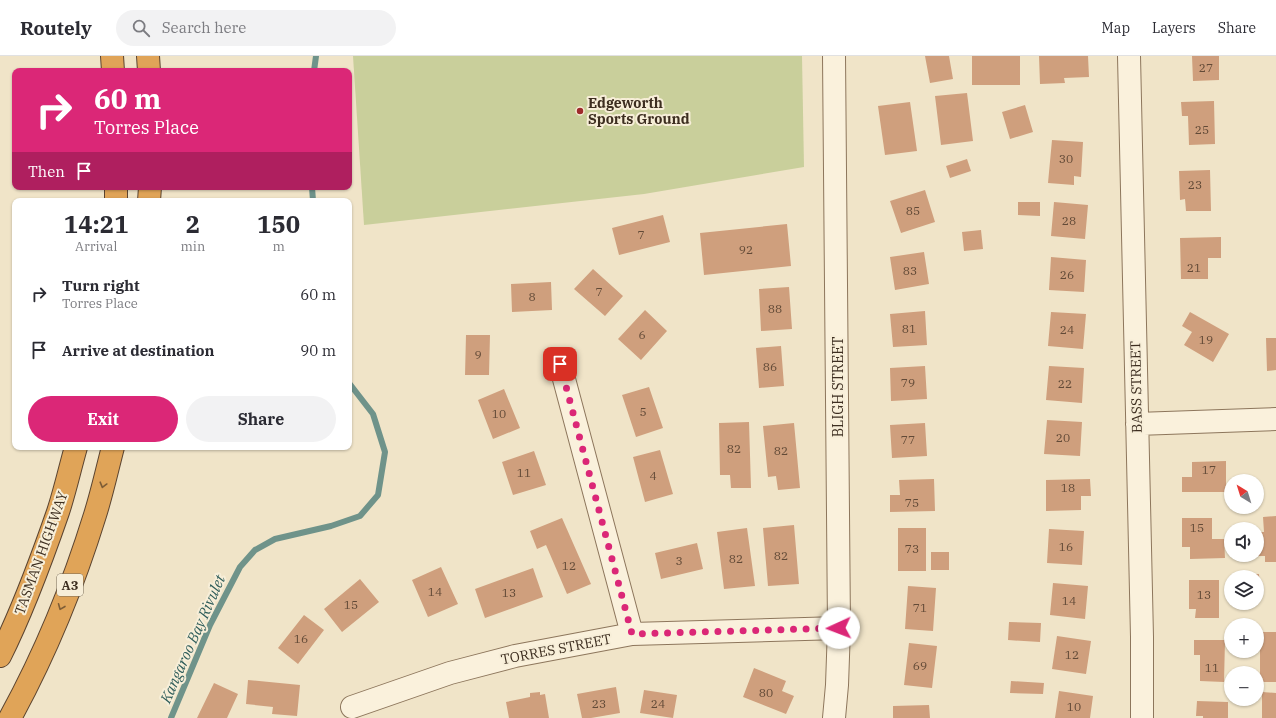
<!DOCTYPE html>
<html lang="en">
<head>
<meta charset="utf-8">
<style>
	body { margin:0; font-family:"IBM Plex Serif",serif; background:#f2f2f3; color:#2b2b33; height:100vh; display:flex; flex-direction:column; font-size:15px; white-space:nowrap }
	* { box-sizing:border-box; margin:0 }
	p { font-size:13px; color:#7c7c81 }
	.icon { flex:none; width:22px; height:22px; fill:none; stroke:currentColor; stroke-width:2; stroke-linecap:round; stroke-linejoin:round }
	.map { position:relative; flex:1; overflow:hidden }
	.details { position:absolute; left:12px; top:142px; width:340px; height:252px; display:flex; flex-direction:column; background:#fff; border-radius:8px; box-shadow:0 1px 3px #0004 }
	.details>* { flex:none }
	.guide { position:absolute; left:12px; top:12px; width:340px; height:122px; border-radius:8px; box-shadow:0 1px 3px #0004; background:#db2777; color:#fff; overflow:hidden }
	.needle { width:26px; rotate:322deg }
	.buttons { position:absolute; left:1224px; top:418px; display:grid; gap:8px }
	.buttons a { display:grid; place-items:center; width:40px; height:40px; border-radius:50%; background:#fff; box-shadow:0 1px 3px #0004; font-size:20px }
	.pin { position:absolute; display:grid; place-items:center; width:34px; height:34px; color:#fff; margin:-17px; border-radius:8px; box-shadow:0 2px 6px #0006 }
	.me { position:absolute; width:44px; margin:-22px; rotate:268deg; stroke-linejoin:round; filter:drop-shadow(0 0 3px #0008) }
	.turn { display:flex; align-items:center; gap:14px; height:84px; padding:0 16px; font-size:18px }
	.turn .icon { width:52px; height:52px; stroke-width:2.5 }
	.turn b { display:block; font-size:28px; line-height:34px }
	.then { display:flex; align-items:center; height:38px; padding:0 16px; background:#0003; gap:8px; font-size:15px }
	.eta { display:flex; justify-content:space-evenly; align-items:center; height:68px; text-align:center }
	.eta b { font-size:24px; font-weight:700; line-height:28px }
	.button { display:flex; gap:8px; margin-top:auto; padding:8px 16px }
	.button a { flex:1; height:46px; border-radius:24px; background:#db2777; color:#fff; font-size:16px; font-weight:700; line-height:46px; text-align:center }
	.button a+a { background:#f2f2f3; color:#2b2b33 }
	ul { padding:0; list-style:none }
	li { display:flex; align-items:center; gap:12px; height:56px; padding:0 16px }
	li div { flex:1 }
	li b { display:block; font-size:15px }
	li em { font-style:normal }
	header { display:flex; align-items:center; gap:24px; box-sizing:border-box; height:56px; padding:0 20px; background:#fff; border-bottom:1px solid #e1e1e2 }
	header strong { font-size:19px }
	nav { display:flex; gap:22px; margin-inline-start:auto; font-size:14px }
	.search { width:280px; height:36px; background:#f2f2f3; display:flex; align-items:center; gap:10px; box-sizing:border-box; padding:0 14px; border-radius:22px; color:#7c7c81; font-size:15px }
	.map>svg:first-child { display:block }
	.pitch { fill:#c9cf9b }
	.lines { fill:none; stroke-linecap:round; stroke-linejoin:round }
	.stream { stroke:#6f938a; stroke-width:6 }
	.building { fill:#cf9f7d }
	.minor-casing { stroke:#8d765c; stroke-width:24 }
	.highway-casing { stroke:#5b4430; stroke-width:24 }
	.minor { stroke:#faf1dc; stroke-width:22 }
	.highway { stroke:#e0a458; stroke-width:22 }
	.oneway { stroke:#7e5d36 }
	.route { stroke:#db2777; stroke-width:7; stroke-dasharray:0 12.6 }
	.poi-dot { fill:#9e2a2b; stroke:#f7eed8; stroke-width:1.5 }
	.labels { text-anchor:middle; stroke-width:4; stroke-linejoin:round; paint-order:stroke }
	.number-label { font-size:12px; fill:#624a37 }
	.shield { fill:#f7eed8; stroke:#756857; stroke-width:1 }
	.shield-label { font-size:13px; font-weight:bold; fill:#3d2e20 }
	.poi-label { font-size:14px; font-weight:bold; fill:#3d2e20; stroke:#f7eed8; text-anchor:start }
	.street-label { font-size:14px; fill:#3d2e20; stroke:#f7eed8 }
	.water-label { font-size:15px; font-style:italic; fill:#2f5d5a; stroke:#f7eed8 }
</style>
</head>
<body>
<header>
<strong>Routely</strong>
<div class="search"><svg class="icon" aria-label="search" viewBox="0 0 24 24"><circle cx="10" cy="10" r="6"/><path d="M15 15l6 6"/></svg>Search here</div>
<nav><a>Map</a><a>Layers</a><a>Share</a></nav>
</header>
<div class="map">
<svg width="1276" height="662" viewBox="0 0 1276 662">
	<rect width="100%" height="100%" fill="#f0e4c8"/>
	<path class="pitch" d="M353,0H802L804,111L644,138L364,169Z"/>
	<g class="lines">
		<path class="stream" d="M314,15L316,0
			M312,131L313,145
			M171,662L210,569L240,511L255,494L275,483L331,470L360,460L378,439L385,396L373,358L349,327"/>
	</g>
	<path class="building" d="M925,0H949L953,23L930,27Z
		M972,0H1020V29H972Z
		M1039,0H1088L1089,21L1064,22L1065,27L1040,28Z
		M1192,0H1219V24L1193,25Z
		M967,37L973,85L941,89L935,40Z
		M1214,45L1215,88L1189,89L1188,60H1182L1181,46Z
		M910,46L917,95L885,99L878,50Z
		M1025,49L1033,76L1010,83L1002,56Z
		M1052,84L1083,86L1081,121L1074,120V129L1048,127Z
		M967,103L971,115L950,122L946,110Z
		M1210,114L1211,155H1186L1185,143L1180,144L1179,115Z
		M925,134L935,166L901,177L890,145Z
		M1018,146H1040V160L1018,159Z
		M1054,146L1088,149L1085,183L1051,180Z
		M663,159L670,186L619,199L612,172Z
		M787,168L791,210L704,219L700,177Z
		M981,174L983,193L964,195L962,176Z
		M1221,181V202H1208V223H1181L1180,182Z
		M924,196L929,228L895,234L890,201Z
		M1051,201L1086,204L1084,236L1049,234Z
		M593,213L623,240L605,260L574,233Z
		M551,226L552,254L512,256L511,228Z
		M789,231L792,273L761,275L759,233Z
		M645,254L667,275L641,304L618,283Z
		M925,255L927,289L893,291L890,258Z
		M1051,256L1086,258L1083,293L1048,290Z
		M1190,256L1229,278L1213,306L1184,289L1192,276L1182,270Z
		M466,279H490L489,319H465Z
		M1266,282H1276V314L1267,315Z
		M781,290L784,330L759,332L756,292Z
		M925,310L927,343L891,345L890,312Z
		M1049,310L1084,312L1082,347L1046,344Z
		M649,331L663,372L636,381L622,339Z
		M504,333L520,372L493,383L478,344Z
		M1047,364L1082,366L1080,400L1044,398Z
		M749,366L751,432H731L730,419H720L719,367Z
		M794,367L800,432L778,434L776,420L768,421L763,370Z
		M925,367L927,400L892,402L890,369Z
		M660,394L673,438L645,446L633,401Z
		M534,395L546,429L513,439L502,406Z
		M1226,405V436H1182V421H1192V406Z
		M934,423L935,455L890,456V439H900L899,424Z
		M1090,423L1091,440H1081V454L1046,455V424Z
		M1276,460V506H1265V500H1257V476H1264L1263,461Z
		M562,462L591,528L567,538L546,489L537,493L530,475Z
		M1182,462H1212V483H1224L1225,502L1190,503V491H1182Z
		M794,469L799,528L768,530L763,472Z
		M747,472L755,530L724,533L717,476Z
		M898,472H926V515H898Z
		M1049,473L1084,475L1082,509L1047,507Z
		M697,487L703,513L661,523L655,497Z
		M931,496H949V514H931Z
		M441,511L458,548L428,561L412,524Z
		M533,512L543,541L485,562L475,533Z
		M1259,518L1260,536H1257V521H1243V519Z
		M360,523L379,546L342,576L324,553Z
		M1189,524H1219V562H1195L1196,553H1189Z
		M1053,527L1088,530L1085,563L1050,559Z
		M908,530L936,532L933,575L905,573Z
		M304,559L324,574L298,608L278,592Z
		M1009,566L1041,567L1040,586L1008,584Z
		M1261,576H1276V626H1260V587H1261Z
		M1057,580L1091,585L1086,618L1052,613Z
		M1194,584H1225L1224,626L1200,625V599H1194Z
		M909,587L937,590L932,632L904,629Z
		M754,612L786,625L782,635L794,640L786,658L743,641Z
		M248,624L300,629L297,660L272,658L273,651L246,648Z
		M1011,625L1044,627L1043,638L1010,637Z
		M214,627L238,638L227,662H197Z
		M616,631L620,657L591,662H582L577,638Z
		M644,634L677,639L673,662L640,657Z
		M1059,635L1093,640L1090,662H1055Z
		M540,636V639L545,638L549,662H509L506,646L530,641V637Z
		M1262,636L1276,637V662H1262Z
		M1197,645L1228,646V662H1203V660H1196Z
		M929,649L930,662H893V650Z"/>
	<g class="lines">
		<defs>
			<path id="minor" d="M1129,0L1142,581V662
				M560,308L632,578
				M1137,368L1276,363
				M352,651L450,617L515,600L632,578L839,572
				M834,662L837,629L839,572L834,0"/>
			<path id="highway" d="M112,0L113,15
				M148,0L149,15
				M116,145V131
				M149,145L150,131
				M0,600C23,554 41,505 58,456C65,435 70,412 76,391
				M10,662C44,600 74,527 95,459C102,437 107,414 113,391"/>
		</defs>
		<use href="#minor" class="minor-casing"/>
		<use href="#highway" class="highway-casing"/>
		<use href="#minor" class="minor"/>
		<use href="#highway" class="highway"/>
	</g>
	<defs><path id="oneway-chevron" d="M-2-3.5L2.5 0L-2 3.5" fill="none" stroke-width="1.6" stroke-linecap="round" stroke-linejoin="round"/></defs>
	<g class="oneway">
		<use href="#oneway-chevron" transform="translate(103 429) rotate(105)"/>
		<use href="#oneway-chevron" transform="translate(61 551) rotate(112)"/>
	</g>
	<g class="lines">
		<path class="route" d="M560,308L632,578L839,572"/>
	</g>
	<circle class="poi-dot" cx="580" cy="55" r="4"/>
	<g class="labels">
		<g class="number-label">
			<text x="1206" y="16">27</text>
			<text x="1202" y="78">25</text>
			<text x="1066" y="107">30</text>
			<text x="1195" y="133">23</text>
			<text x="913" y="159">85</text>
			<text x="1069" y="169">28</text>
			<text x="641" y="183">7</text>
			<text x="746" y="198">92</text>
			<text x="1194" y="216">21</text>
			<text x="910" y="219">83</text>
			<text x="1067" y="223">26</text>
			<text x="599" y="240">7</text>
			<text x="532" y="245">8</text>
			<text x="775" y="257">88</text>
			<text x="909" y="277">81</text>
			<text x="1067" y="278">24</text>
			<text x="642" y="283">6</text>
			<text x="1206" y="288">19</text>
			<text x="478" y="303">9</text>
			<text x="770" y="315">86</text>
			<text x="908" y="331">79</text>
			<text x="1065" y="332">22</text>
			<text x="643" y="360">5</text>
			<text x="499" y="362">10</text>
			<text x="1063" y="386">20</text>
			<text x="908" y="388">77</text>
			<text x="734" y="397">82</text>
			<text x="781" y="399">82</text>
			<text x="1209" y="418">17</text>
			<text x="524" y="421">11</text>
			<text x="653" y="424">4</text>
			<text x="1068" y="436">18</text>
			<text x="912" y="451">75</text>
			<text x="1197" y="476">15</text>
			<text x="1066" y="495">16</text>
			<text x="912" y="497">73</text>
			<text x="781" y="504">82</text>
			<text x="736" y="507">82</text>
			<text x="679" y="509">3</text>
			<text x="569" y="514">12</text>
			<text x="435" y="540">14</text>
			<text x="509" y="541">13</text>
			<text x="1204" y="543">13</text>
			<text x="1069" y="549">14</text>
			<text x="351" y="553">15</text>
			<text x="920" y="556">71</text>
			<text x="301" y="587">16</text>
			<text x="1072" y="603">12</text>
			<text x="920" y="614">69</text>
			<text x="1212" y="616">11</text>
			<text x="766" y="641">80</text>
			<text x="599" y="652">23</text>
			<text x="658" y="652">24</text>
			<text x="1074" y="655">10</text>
		</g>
		<rect class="shield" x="57" y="518" width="26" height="22" rx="3"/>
		<g class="shield-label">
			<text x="70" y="534">A3</text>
		</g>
		<g class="poi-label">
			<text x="588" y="52">Edgeworth<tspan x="588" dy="16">Sports Ground</tspan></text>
		</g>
		<g class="street-label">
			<text transform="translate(838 331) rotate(-90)" y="5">BLIGH STREET</text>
			<text transform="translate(1136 331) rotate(-91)" y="5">BASS STREET</text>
			<text transform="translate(41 497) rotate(-70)" y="5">TASMAN HIGHWAY</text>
			<text transform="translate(556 593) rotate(-11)" y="5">TORRES STREET</text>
		</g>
		<g class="water-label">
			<text transform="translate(193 583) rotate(-66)" y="5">Kangaroo Bay Rivulet</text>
		</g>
	</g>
</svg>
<div class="buttons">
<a><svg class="needle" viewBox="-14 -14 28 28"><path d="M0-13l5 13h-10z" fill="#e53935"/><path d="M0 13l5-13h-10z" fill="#7c7c81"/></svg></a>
<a><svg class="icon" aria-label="sound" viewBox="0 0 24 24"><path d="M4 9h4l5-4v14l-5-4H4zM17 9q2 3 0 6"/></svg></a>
<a><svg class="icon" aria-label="layers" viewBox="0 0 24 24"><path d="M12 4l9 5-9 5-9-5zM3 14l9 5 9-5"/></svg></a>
<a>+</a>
<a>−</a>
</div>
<div class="pin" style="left:560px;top:308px;background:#d93025"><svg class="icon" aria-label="arrive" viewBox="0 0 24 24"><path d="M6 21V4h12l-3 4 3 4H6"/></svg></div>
<svg class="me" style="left:839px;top:572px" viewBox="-20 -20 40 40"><circle r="19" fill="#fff"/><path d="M0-13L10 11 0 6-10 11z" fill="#db2777"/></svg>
<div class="guide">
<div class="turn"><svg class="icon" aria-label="right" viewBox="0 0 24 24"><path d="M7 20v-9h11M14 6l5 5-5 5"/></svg><div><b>60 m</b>Torres Place</div></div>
<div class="then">Then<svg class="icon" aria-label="arrive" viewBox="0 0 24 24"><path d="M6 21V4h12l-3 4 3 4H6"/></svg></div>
</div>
<section class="details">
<div class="eta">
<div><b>14:21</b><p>Arrival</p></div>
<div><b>2</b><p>min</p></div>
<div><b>150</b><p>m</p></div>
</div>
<ul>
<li><svg class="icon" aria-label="right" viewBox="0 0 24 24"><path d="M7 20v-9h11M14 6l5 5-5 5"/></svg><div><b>Turn right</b><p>Torres Place</p></div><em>60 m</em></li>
<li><svg class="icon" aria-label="arrive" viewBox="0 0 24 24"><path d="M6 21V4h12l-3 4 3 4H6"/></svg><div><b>Arrive at destination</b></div><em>90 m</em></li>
</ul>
<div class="button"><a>Exit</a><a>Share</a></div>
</section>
</div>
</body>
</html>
